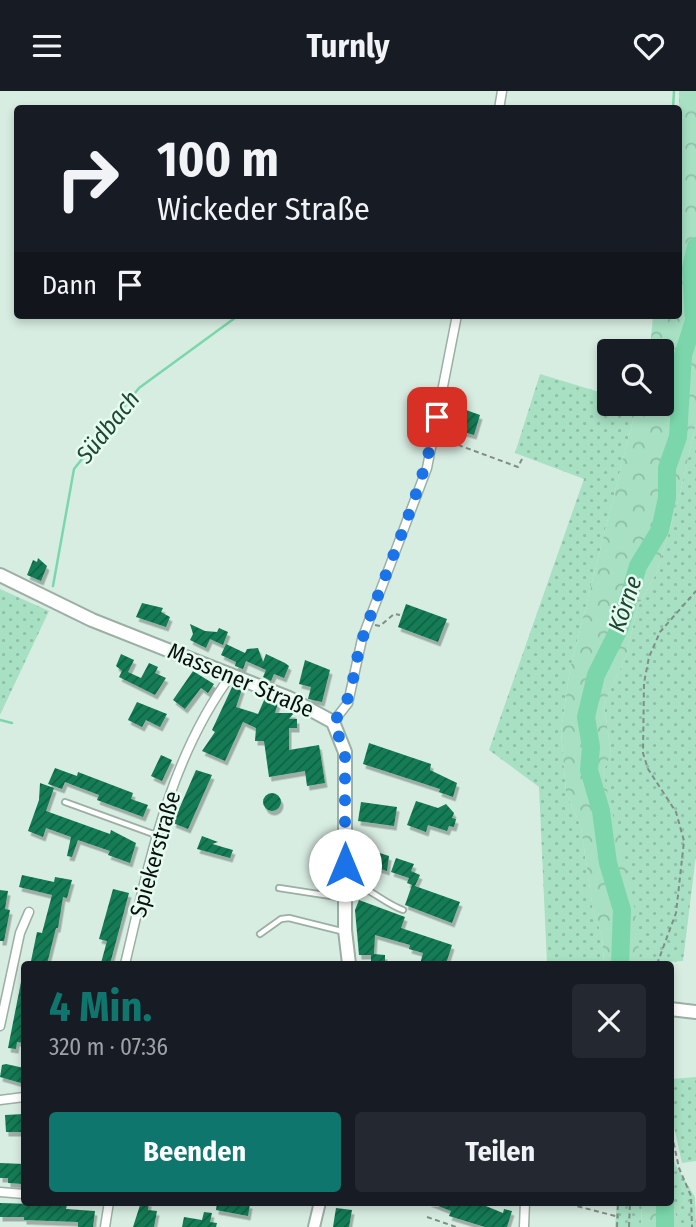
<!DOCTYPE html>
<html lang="de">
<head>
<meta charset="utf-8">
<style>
	body { margin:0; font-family:"Fira Sans Condensed",sans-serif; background:#242831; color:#f1f3f6; height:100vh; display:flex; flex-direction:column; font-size:26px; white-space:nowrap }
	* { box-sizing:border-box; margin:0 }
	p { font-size:23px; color:#9ea1a6 }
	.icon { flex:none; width:38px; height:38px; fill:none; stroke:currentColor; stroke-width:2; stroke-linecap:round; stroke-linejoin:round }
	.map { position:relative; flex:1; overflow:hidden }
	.details { position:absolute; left:21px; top:870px; width:653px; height:245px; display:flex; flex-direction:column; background:#171b24; border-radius:7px; box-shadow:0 4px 10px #0003 }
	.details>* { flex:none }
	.guide { position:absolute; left:14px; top:14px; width:668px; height:214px; border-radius:7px; box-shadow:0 4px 10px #0003; background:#171b24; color:#f1f3f6; overflow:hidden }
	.controls { position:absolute; left:597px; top:248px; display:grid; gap:14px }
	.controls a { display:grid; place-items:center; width:77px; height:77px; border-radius:7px; background:#171b24; box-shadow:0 4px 10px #0003; font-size:35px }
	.pin { position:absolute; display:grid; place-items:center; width:60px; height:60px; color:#fff; margin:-30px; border-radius:14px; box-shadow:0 4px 10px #0006 }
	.me { position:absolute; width:77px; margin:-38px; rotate:0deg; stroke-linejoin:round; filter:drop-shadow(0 0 5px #0008) }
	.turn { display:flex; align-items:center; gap:24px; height:147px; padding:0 28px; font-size:32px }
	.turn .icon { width:91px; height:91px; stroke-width:2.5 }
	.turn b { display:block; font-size:49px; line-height:60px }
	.then { display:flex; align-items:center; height:66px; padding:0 28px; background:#0003; gap:14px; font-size:26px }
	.round { display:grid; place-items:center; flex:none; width:74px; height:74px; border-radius:7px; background:#242831 }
	.summary { display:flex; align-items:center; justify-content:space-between; height:119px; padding:0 28px }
	h1 { font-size:42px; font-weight:700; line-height:52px; color:#0f766e }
	.cta { display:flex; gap:14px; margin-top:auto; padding:14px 28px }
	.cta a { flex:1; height:80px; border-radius:7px; background:#0f766e; color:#fff; font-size:28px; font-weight:700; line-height:80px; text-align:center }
	.cta a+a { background:#242831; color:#f1f3f6 }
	header { display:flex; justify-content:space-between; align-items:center; height:91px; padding:0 28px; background:#171b24; font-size:32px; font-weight:700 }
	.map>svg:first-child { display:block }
	.grass { fill:url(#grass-dots) }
	.forest { fill:url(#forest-crowns) }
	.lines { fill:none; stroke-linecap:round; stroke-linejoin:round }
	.stream { stroke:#7bd7ab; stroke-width:2.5 }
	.river { stroke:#7bd7ab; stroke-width:18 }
	.building { fill:url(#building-hatch); filter:url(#shadow) }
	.service-casing { stroke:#9bafa4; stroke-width:8 }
	.minor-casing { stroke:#9bafa4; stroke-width:11 }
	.tertiary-casing { stroke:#9bafa4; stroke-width:14 }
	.secondary-casing { stroke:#9bafa4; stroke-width:16 }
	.path { stroke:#7f8e86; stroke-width:2; stroke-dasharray:5 3.5; stroke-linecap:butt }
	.service { stroke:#fff; stroke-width:4.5 }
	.minor { stroke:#fff; stroke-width:8 }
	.tertiary { stroke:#fff; stroke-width:10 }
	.secondary { stroke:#fff; stroke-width:12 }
	.route { stroke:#1a73e8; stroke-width:12; stroke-dasharray:0 21.6 }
	.labels { text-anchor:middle; stroke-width:5; stroke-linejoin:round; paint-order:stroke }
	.street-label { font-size:23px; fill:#09100d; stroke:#e6fbef }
	.water-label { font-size:24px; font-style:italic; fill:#1e4634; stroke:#e6fbef }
</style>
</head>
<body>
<header><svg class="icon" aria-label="menu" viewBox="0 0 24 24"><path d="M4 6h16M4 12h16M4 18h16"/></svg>Turnly<svg class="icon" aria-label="heart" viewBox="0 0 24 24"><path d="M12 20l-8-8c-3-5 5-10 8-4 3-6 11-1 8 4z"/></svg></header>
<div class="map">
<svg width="696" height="1136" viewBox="0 0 696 1136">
	<defs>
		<pattern id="grass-dots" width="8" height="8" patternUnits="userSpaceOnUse" patternTransform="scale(1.75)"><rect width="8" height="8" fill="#a7e0c3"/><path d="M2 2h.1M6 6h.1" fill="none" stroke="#8ebfa6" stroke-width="1.8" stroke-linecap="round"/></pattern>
		<pattern id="forest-crowns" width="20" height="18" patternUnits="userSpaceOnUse" patternTransform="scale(1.75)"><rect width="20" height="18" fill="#a7e0c3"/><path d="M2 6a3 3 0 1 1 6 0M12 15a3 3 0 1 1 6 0" fill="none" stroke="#8ebfa6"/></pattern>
		<pattern id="building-hatch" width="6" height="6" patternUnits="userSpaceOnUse" patternTransform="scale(1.75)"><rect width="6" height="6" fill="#137c55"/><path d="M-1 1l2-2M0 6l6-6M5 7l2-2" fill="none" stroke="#106445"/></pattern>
		<filter id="shadow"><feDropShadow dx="2.5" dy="4.5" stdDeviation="0" flood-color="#0004"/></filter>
	</defs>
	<rect width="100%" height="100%" fill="#d8ede2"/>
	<path class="grass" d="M540,283L609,304V313H637L570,578L561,640L566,702L581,736L593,819L602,845L604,873H547L539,696L489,659L584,388L515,362Z
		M696,332V764L683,870L639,873L603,681L611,663L604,613L626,565L638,515L657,481L679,407Z
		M0,498L49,520L0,624Z
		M696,986V1070L682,1072L670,1018V988Z
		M670,1050L675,1073L695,1106L696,1136H679L670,1103Z
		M617,1111H642L641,1136H615Z"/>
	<path class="forest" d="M679,0H696V332L679,407L657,481L638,515L626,565L604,613L611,663L603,681L635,819L640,870L639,873H604L602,845L593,819L581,736L566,702L561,640L570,578L637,313H662V261H650L653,224H679Z
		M670,1103L679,1136H641L642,1111H670Z"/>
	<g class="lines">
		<path class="stream" d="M673,18L674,0
			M679,188L691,201
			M53,495L74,378L139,297L239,224
			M0,629L12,632"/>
		<path class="river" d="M620,873L622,819L608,772L601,720L589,679L591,656L586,626L596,584L620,536L638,475L660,439L667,407V377L678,346L683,264L694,230L691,177L696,155
			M665,1111V1136"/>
	</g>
	<path class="building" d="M466,319L480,324L474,344L460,340Z
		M38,467L47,475L41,490L27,484L33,469L37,471Z
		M142,512L163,517L161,521L170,526L166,536L136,526Z
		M406,513L447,528L438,551L398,536Z
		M190,533L205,540L217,541L219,537L228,541L223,554L210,548L206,557L190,549L193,543Z
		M226,553L245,562L247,558L258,557L263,571L266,563L285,572L289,575L284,587L274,583L271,590L263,586L266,579L246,570L243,578L235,575L236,571L221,564Z
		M121,563L134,569L128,581L141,587L149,572L158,576L155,582L166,587L155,604L119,586L122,580L116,575Z
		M305,569L330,579L322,611L308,608L311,596L299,593Z
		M193,580L214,593L208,602L201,597L185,618L173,609Z
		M233,594L242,598L236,616L258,623L265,607L278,612L275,622H294L289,628H297V637H289V659L319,654L325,692L307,695L305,680L269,686L264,650H255L256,637L243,631L225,670L202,660L215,641L212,639Z
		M137,611L167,623L160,636L146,629L142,636L128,629Z
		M369,652L431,673L430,679L457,692L453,706L439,701L440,698L363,673Z
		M161,664L172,669L162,690L151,685Z
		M55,677L77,685L78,681L133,702L131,708L148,714L143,726L97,709L99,704L65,691L62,698L48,693Z
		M196,679L212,684L188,738L173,732Z
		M40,692L54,697L46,720L110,743L111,739L136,752L130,772L108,764L110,760L78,749L72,766L67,765L71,746L46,737L43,746L28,740L39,709Z
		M263 711a9 9 0 1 1 18 0a9 9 0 1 1-18 0Z
		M416,710L438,717L446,713L454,722L452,727L456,728L454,736L449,735L447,740L428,734L426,741L407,734Z
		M361,711L397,716L394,735L358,730Z
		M202,745L218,751L212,753L233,759L230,767L197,758Z
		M358,755L389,765L387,780L354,769Z
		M396,767L414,773L411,780L420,784L415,795L460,811L452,832L405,814L412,794L407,792L409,787L391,781Z
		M22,784L54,791L55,786L72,789L67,807L63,806L58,837H56L47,873H31V870L37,841L42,842L52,804L19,796Z
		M113,798L129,802L110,873H105L101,872L107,850L99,848Z
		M0,799L8,800L5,818L10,819L4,850H0Z
		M359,809L405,826L401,837L452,854L446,873H420L423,862L409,858L410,854L375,844L374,863L385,864V873H371V864H359L355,819Z
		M21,891H24V952L17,951L16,958L8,957Z
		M6,973L24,977V989L21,992L0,986L2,974Z
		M24,1023V1041H6L5,1024Z
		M0,1072L24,1073V1093L8,1092V1087H0Z
		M141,1111H149L148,1119L157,1120L154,1136H133Z
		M217,1111L250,1113L248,1125L216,1119Z
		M428,1111H476L503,1122L504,1118L512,1120L507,1136H485L449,1125L451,1120Z
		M0,1112L67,1114L66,1118L95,1120L93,1136H78V1131L24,1129V1126H0Z
		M336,1117L352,1119L349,1136H333Z
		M204,1121L212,1122L210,1131L217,1132L216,1136H182L184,1126L202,1129Z"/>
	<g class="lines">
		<defs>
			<path id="service" d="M65,711L156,744
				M345,791C366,793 383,812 403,819
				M279,797L344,807
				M260,843L281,828L289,827L345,841"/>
			<path id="minor" d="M499,18L502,0
				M333,631L348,612L362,548L427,377L457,224
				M125,873C149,773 169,667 232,583
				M0,935L20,842L29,821
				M0,1009L24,1006
				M0,1101L24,1103
				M105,1136L109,1111
				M524,1136L525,1111"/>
			<path id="tertiary" d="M314,1136L320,1111"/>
			<path id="secondary" d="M0,484L92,529L289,607L333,631L345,661V839L349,873
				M670,918L696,921"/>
		</defs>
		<use href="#service" class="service-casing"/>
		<use href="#minor" class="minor-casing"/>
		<use href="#tertiary" class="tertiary-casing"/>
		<use href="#secondary" class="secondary-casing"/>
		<path class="path" d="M442,348L518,376L523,366
			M375,534L380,535L394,523L400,524
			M657,873L676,822L684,750L676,721L648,678L643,662L644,592L649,566L660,541L696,500
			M670,1035L679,1077L691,1105L692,1136
			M561,1111L619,1126
			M427,1126L456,1136
			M617,1136L618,1111
			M629,1136L630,1111"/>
		<use href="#service" class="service"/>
		<use href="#minor" class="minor"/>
		<use href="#tertiary" class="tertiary"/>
		<use href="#secondary" class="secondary"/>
	</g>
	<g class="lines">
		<path class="route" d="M345,774V661L333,631C356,607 352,576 363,546C388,472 422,403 437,326"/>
	</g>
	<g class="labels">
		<g class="street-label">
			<text transform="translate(241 589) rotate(23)" y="8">Massener Straße</text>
			<text transform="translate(155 763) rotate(-74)" y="8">Spiekerstraße</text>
		</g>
		<g class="water-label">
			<text transform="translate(108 336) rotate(-51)" y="8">Südbach</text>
			<text transform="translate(625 513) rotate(-71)" y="8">Körne</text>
		</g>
	</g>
</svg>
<div class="controls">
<a><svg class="icon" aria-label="search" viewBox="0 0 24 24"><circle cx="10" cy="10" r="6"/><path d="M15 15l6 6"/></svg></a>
</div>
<div class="pin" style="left:437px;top:326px;background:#d93025"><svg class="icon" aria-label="arrive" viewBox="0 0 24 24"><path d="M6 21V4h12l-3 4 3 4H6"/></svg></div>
<svg class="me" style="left:345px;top:774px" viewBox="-20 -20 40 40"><circle r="19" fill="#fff"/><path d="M0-13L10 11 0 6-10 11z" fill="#1a73e8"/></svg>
<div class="guide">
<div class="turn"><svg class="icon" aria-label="right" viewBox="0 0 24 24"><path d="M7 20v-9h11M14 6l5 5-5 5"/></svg><div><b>100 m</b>Wickeder Straße</div></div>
<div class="then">Dann<svg class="icon" aria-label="arrive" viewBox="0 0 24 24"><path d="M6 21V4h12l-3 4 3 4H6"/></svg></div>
</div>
<section class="details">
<div class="summary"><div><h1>4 Min.</h1><p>320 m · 07:36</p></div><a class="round"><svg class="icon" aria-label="close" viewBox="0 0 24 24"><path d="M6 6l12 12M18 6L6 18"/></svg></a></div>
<div class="cta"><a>Beenden</a><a>Teilen</a></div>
</section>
</div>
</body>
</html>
